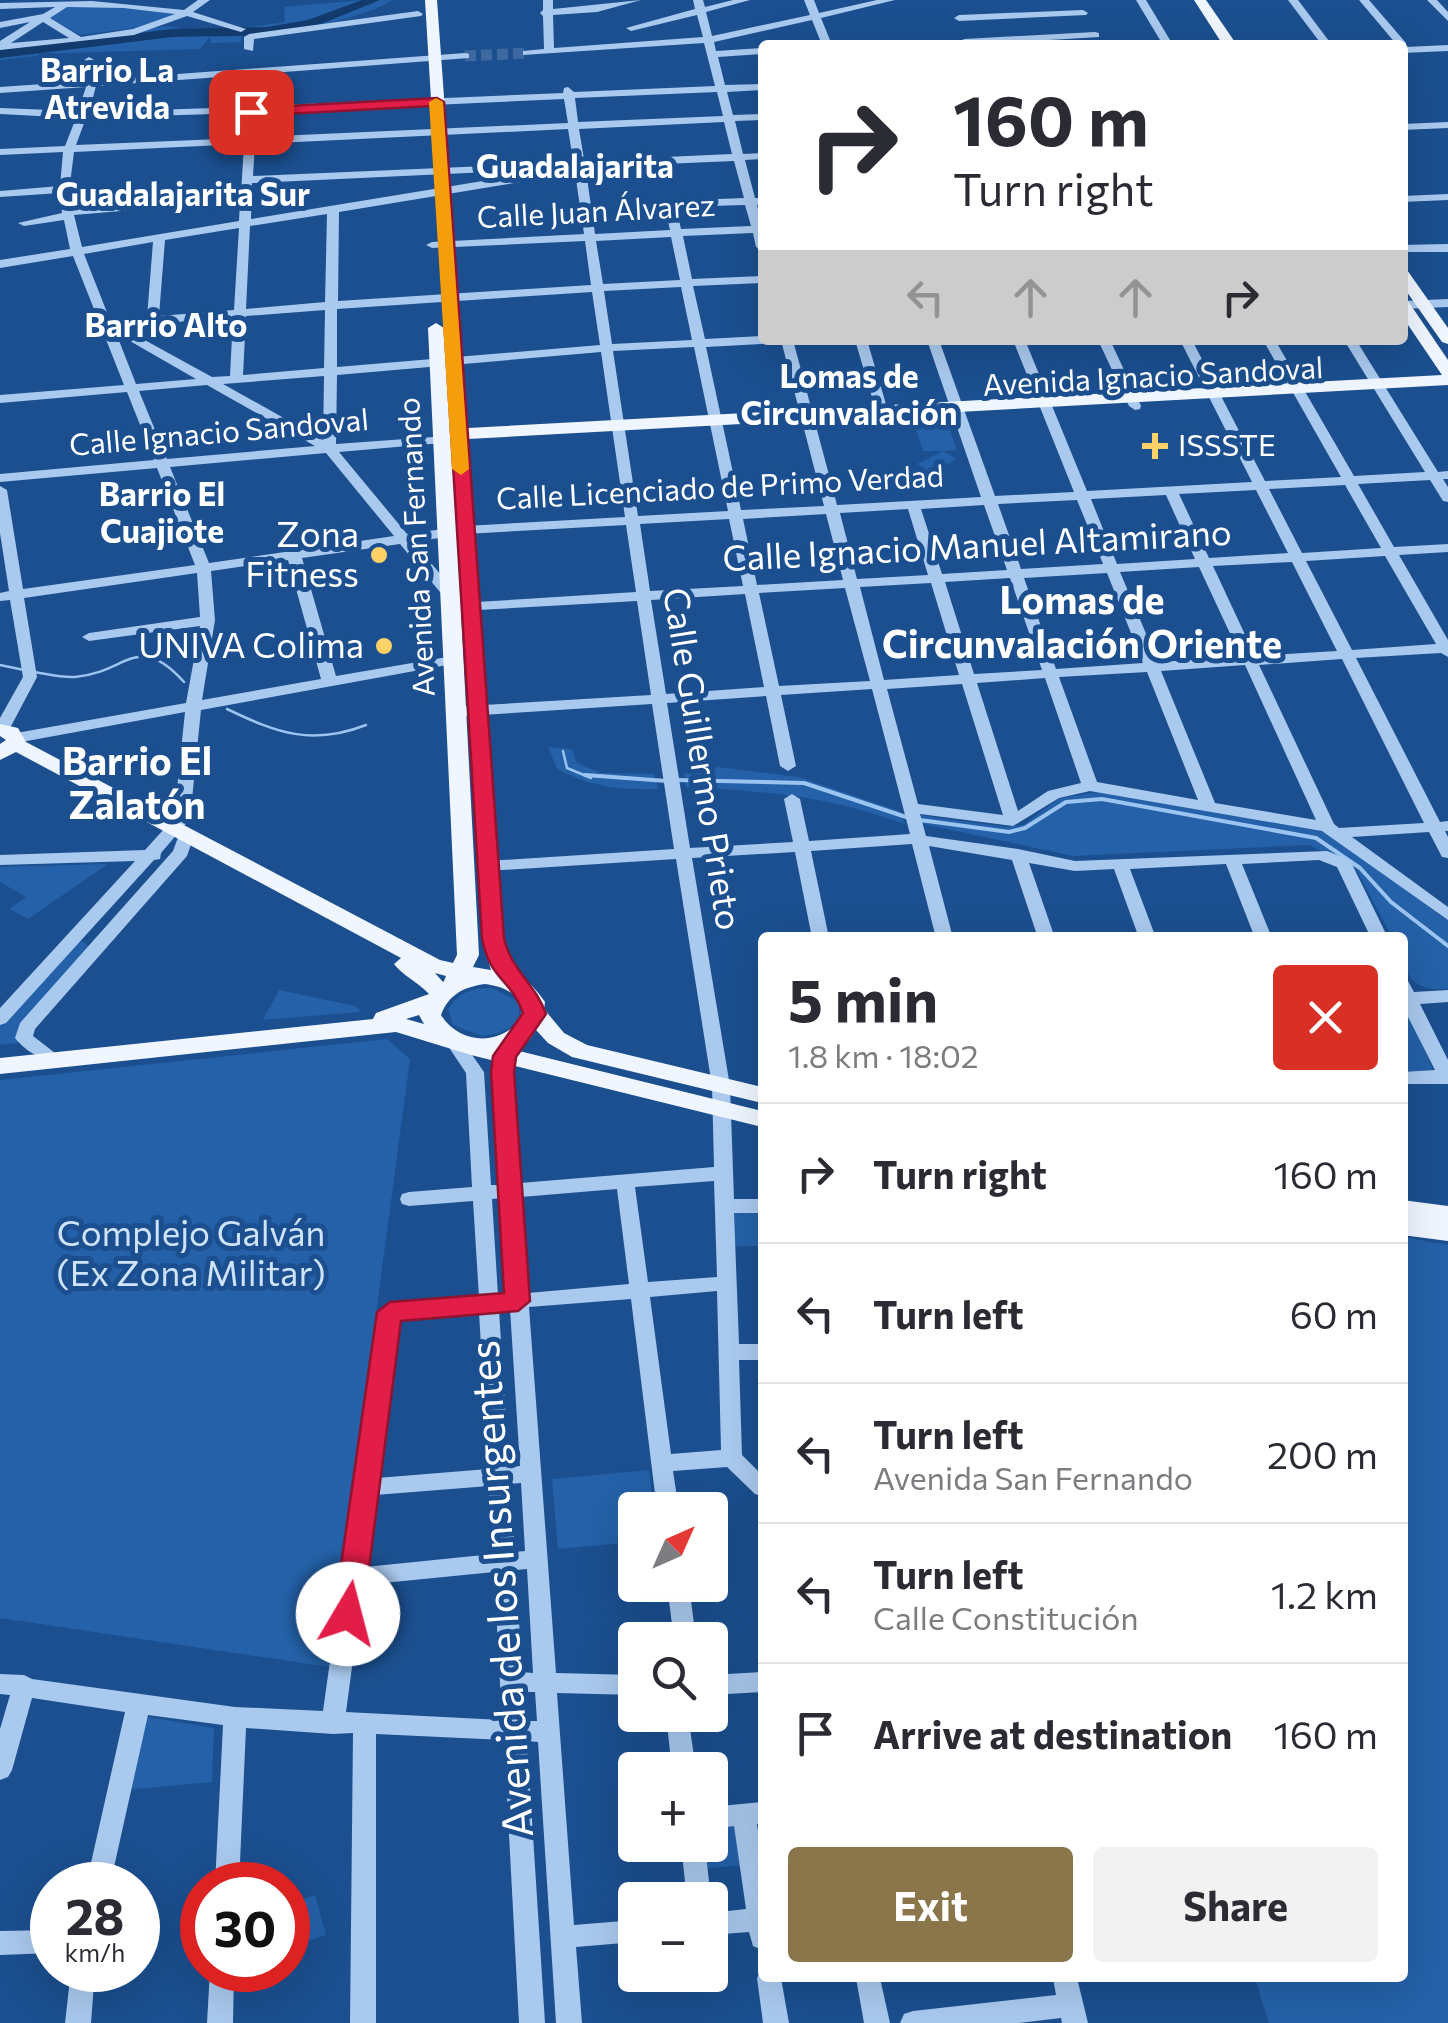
<!DOCTYPE html>
<html lang="en">
<head>
<meta charset="utf-8">
<style>
	body { margin:0; font-family:Commissioner,sans-serif; background:#f2f2f3; color:#2b2b33; height:100vh; display:flex; flex-direction:column; font-size:38px; white-space:nowrap }
	* { box-sizing:border-box; margin:0 }
	p { font-size:32px; color:#7c7c81 }
	.icon { flex:none; width:55px; height:55px; fill:none; stroke:currentColor; stroke-width:2; stroke-linecap:round; stroke-linejoin:round }
	.map { position:relative; flex:1; overflow:hidden }
	.drawer { position:absolute; left:758px; top:932px; width:650px; height:1050px; display:flex; flex-direction:column; background:#fff; border-radius:10px; box-shadow:0 10px 40px #0002 }
	.drawer>* { flex:none }
	.banner { position:absolute; left:758px; top:40px; width:650px; height:305px; border-radius:10px; box-shadow:0 10px 40px #0002; background:#fff; color:#2b2b33; overflow:hidden }
	.needle { width:65px; rotate:45deg }
	.tools { position:absolute; left:618px; top:1492px; display:grid; gap:20px }
	.tools a { display:grid; place-items:center; width:110px; height:110px; border-radius:10px; background:#fff; box-shadow:0 10px 40px #0002; font-size:50px }
	.speed { position:absolute; left:30px; top:1862px; display:flex; gap:20px; font-size:50px; font-weight:700; text-align:center }
	.speed>* { display:grid; place-content:center; width:130px; height:130px; border-radius:50%; background:#fff; box-shadow:0 10px 40px #0002; line-height:1 }
	.speed small { font-size:25px; font-weight:400 }
	.speed .limit { border:15px solid #d22; background:#fff; color:#111 }
	.pin { position:absolute; display:grid; place-items:center; width:85px; height:85px; color:#fff; margin:-42px; border-radius:20px; box-shadow:0 5px 15px #0006 }
	.me { position:absolute; width:110px; margin:-55px; rotate:8deg; stroke-linejoin:round; filter:drop-shadow(0 0 8px #0008) }
	.turn { display:flex; align-items:center; gap:35px; height:210px; padding:0 30px; font-size:45px }
	.turn .icon { width:130px; height:130px; stroke-width:2.5 }
	.turn b { display:block; font-size:70px; line-height:85px }
	.lanes { display:flex; align-items:center; height:95px; padding:0 30px; background:#0003; justify-content:center; gap:50px; direction:ltr }
	.lanes .off { opacity:.35 }
	.round { display:grid; place-items:center; flex:none; width:105px; height:105px; border-radius:10px; background:#f2f2f3 }
	.overview { display:flex; align-items:center; justify-content:space-between; height:170px; padding:0 30px }
	h1 { font-size:60px; font-weight:700; line-height:75px }
	.action { display:flex; gap:20px; margin-top:auto; padding:20px 30px }
	.action a { flex:1; height:115px; border-radius:10px; background:#8a764a; color:#fff; font-size:40px; font-weight:700; line-height:115px; text-align:center }
	.action a+a { background:#f2f2f3; color:#2b2b33 }
	ul { padding:0; list-style:none }
	li { display:flex; align-items:center; gap:30px; height:140px; padding:0 30px; border-top:2px solid #e1e1e2 }
	li div { flex:1 }
	li b { display:block; font-size:38px }
	li em { font-style:normal }
	.map>svg:first-child { display:block }
	.green { fill:#2461a8 }
	.lines { fill:none; stroke-linecap:round; stroke-linejoin:round }
	.stream-far1 { stroke:#9cc4f0; stroke-width:2.5 }
	.stream { stroke:#9cc4f0; stroke-width:4 }
	.river { fill:#123a6d; fill-rule:evenodd }
	.minor-tunnel { stroke:#3d69a0; stroke-width:11; stroke-dasharray:11 5; stroke-linecap:butt }
	.minor { fill:#a9c9ee; fill-rule:evenodd }
	.major { fill:#f0f6ff; fill-rule:evenodd }
	.route { fill:#e11d48; stroke:#92132f; stroke-width:2.5 }
	.slow { fill:#f59e0b }
	.poi-dot { fill:#ffd166; stroke:#1b4f8f; stroke-width:4 }
	.labels { text-anchor:middle; stroke-width:10; stroke-linejoin:round; paint-order:stroke }
	.far-street-label { font-size:30px; fill:#fff; stroke:#1b4f8f }
	.far-poi-label { font-size:30px; fill:#fff; stroke:#1b4f8f; text-anchor:start }
	.far-neighbourhood-label { font-size:32px; font-weight:bold; fill:#fff; stroke:#1b4f8f }
	.poi-label { font-size:35px; fill:#fff; stroke:#1b4f8f; text-anchor:end }
	.street-label { font-size:35px; fill:#fff; stroke:#1b4f8f }
	.park-label { font-size:35px; fill:#cfe3fa; stroke:#1b4f8f }
	.neighbourhood-label { font-size:38px; font-weight:bold; fill:#fff; stroke:#1b4f8f }
	.near-street-label { font-size:42px; fill:#fff; stroke:#1b4f8f }
</style>
</head>
<body>
<div class="map">
<svg width="1448" height="2023" viewBox="0 0 1448 2023">
	<rect width="100%" height="100%" fill="#1b4f8f"/>
	<path class="green" d="M363,0H392C370,17 273,39 248,27L285,22L284,7Z
		M71,4L179,13L151,26L80,35L48,17Z
		M169,26L215,37L241,36V42L211,43L210,37L200,49L64,53L0,60V49Z
		M947,422L957,450L943,451L957,459L931,472L917,464L943,451H923L914,424Z
		M548,747L572,749L577,763L601,773L654,774L658,789C619,790 591,787 557,769Z
		M718,767L799,777L899,811L905,824C823,795 772,792 686,787L684,773Z
		M1105,791L1316,829L1336,838L1448,921V989C1410,992 1403,974 1402,938L1392,937L1356,869L1309,845L1073,856L919,823L917,815L1007,827L1023,825L1060,798Z
		M108,864L28,919L9,909L26,897L0,882V867Z
		M83,941L89,947L21,1025L19,1043L0,1045V1024L76,943Z
		M492,988L518,1001C526,1026 502,1034 482,1036L453,1025L448,1010C457,992 473,988 492,988Z
		M279,990L355,1006L361,1012L263,1020Z
		M1403,1012H1408L1433,1070L1403,1072Z
		M387,1039L410,1059L329,1667L0,1618V1080Z
		M734,1210H762V1246H734Z
		M1403,1237L1448,1245V2023H1269L1255,1978H1402Z
		M649,1470L654,1510H635V1542L558,1549L552,1479Z
		M142,1716L214,1728L212,1782L124,1790Z
		M739,1820L746,1865L701,1869L698,1845H710V1823Z
		M315,1895L326,1935L288,1948V1904Z"/>
	<g class="lines">
		<path class="stream-far1" d="M0,665L24,670
			M34,672C47,674 62,678 75,677C127,673 137,630 184,682
			M227,709C277,733 312,746 366,725
			M563,751L567,768L591,778"/>
		<path class="stream" d="M585,775L667,781
			M676,780L804,783L906,817
			M920,820L1009,832L1025,828L1066,802L1102,799L1316,838L1360,868L1391,902L1448,946"/>
		<path class="river" d="M362,0H380L316,26L267,35L172,37L0,58V50L172,29L267,27L308,20Z"/>
		<path class="minor-tunnel" d="M465,56L527,53"/>
		<path class="minor" d="M198,0H210L193,12L246,29L241,32L187,16L134,35L0,50V41L30,22L0,28V22L43,14L55,7L0,9V3L92,1L184,10ZM67,7L123,8L175,14L133,29L81,37L50,18ZM43,22L69,38L11,43Z
			M543,0H553V9L641,0L597,12L553,15L554,48L703,37L697,15L631,31L626,28L695,9L693,0H703L705,7L733,0H750L706,12L712,36L810,15L804,0H814L819,13L877,0H895L821,18L832,45H822L812,20L714,42L716,51L762,48V54L718,57L725,85L762,84V90L727,92L733,115L762,114V120L735,121L743,154L762,153V159L745,160L755,198H762V204L757,205L762,226V250L756,247L753,233L683,236L692,279L762,276V283L693,286L705,339L762,336V340H768L762,344L706,347L741,510L824,506L781,340H793L837,505L981,497L927,340H939L995,496L1074,492L1013,340H1025L1087,491L1252,482L1180,340H1192L1265,481L1341,477L1263,340H1275L1354,476L1425,472L1344,340H1356L1438,472L1448,471V479H1443L1448,487V502L1443,501L1430,480L1358,484L1394,547L1448,544V552L1399,555L1448,640V657L1441,653L1356,658L1440,822L1448,821V831H1445L1448,837V858L1442,857L1429,832L1352,837L1448,907V920L1322,831L1090,791L1059,798L1013,826L920,814L926,836L1018,849L1075,861L1327,851L1350,860L1388,938H1371L1337,867L1319,860L1242,864L1272,938H1255L1226,864L1130,869L1156,938H1139L1114,869L1075,871L1029,863L1055,938H1038L1012,860L929,846L953,938H936L912,844L811,851L829,938H812L795,852L692,858L730,1086L734,1199H762V1213H734L739,1344H762V1360H739L742,1455L762,1475V1496L755,1494L727,1467L673,1471L679,1510H657L631,1299L529,1307L556,1673L635,1675V1695L557,1693L574,1925L635,1920V1942L576,1947L582,2023H556L538,1742L527,1741L545,2023H519L504,1740L376,1734V2023H350L353,1733L333,1734L246,1728L239,1885H215L223,1725L148,1715L110,1885H86L125,1712L32,1698L12,1770L8,1777L0,1780V1729L10,1695L0,1694V1674L24,1675L32,1679L235,1707L323,1711L379,1312L382,1307L389,1305L479,1297L473,1201L409,1206L402,1204L400,1199L402,1194L409,1192L472,1187L466,1073L446,1043L449,1039H461L484,1072L491,1185H501L494,1072C496,1058 499,1042 514,1038L523,1044L514,1057L512,1072L520,1183L714,1167L712,1086L676,859L488,871L480,866L488,861L674,849L652,704L466,716L458,711L466,706L651,695L637,601L460,611L453,607L460,603L636,592L626,525L465,534L413,542L454,590L463,594L456,598H445L400,544L302,558L336,676L453,656L460,660L453,664L201,710L190,819L161,853L160,859L154,860L6,1023L0,1025V1008L135,861L0,865V855L145,850L174,818L185,712L16,743L8,738L16,733L186,703L200,626L89,641L82,637L89,633L200,617L197,573L24,598L37,677L9,730L0,734V718L23,677L10,600L0,601V593L9,591L0,533V486L7,490L23,589L195,565L157,468L0,482V474L154,460L127,392L0,403V395L124,385L73,256L0,268V260L70,249L64,220L24,226L18,223L62,213L60,193L0,197V191L60,186L63,152L0,155V149L65,146L76,118L0,114V108L78,111L86,87L0,93V87L86,81L84,60L89,57L94,60L96,80L465,53L469,54V58L258,74L256,106L563,93L564,88L568,87L574,92L715,86L704,43L523,55V51L544,49L543,16L540,13L543,10ZM248,75L246,107L89,112L96,86ZM717,92L723,116L578,122L575,98ZM564,99L568,123L255,137L256,113ZM245,113L244,138L76,145L86,118ZM724,122L732,154L621,159L585,165L579,129ZM568,129L574,166L251,219L252,183L532,170L538,167L532,164L253,176L255,144ZM244,144L241,194L73,208L71,176L74,152ZM734,161L744,198L670,201L664,204L670,230L595,234L586,171L616,166ZM575,173L584,234L432,242L426,245L432,248L585,241L591,285L338,301L339,212ZM240,201L239,221L82,247L74,215ZM745,205L751,226L681,229L676,207ZM327,214L325,302L246,309L250,226ZM239,228L234,310L159,316L165,240ZM671,237L680,280L603,284L596,241ZM153,242L147,317L110,320L84,254ZM681,287L692,340L612,344L604,291ZM592,292L600,345L337,367V309ZM325,310L324,368L243,375L246,316ZM233,317L230,376L212,377L121,327ZM116,333L196,379L136,384ZM694,347L728,511L638,516L613,351ZM601,352L625,517L465,526L407,534L339,452L442,443L449,439L447,436L336,444L337,375ZM324,376L323,440L223,384ZM207,385L315,446L167,459L139,391ZM326,453L394,536L209,563L170,467ZM1345,485L1381,548L1302,553L1269,489ZM1256,490L1288,553L1209,558L1179,494ZM1166,495L1195,559L1117,564L1091,499ZM1077,500L1103,564L1021,569L998,504ZM984,505L1007,570L942,574L921,509ZM908,509L928,575L857,579L840,513ZM826,514L843,580L757,585L743,519ZM729,519L743,586L650,591L640,524ZM1385,556L1436,644L1352,650L1306,561ZM288,560L321,679L202,700L215,620L211,571ZM1292,562L1337,651L1255,656L1213,566ZM1199,567L1241,657L1158,662L1120,572ZM1107,573L1143,663L1056,669L1024,578ZM1010,578L1042,670L974,674L945,582ZM931,583L959,675L884,680L860,587ZM845,588L870,681L779,686L759,593ZM745,594L764,687L666,694L651,600ZM1342,659L1424,823L1339,828L1334,824L1259,665ZM1245,665L1316,820L1215,803L1161,671ZM1147,672L1198,800L1097,782L1059,677ZM1045,678L1081,783L1048,791L1018,811L977,683ZM962,684L1003,815L918,804L887,689ZM872,689L910,834L809,841L800,799L792,794L784,799L793,842L690,848L667,703L766,696L780,766L788,771L796,766L781,695ZM714,1181L717,1277L648,1282L635,1187ZM617,1189L629,1284L528,1293L521,1197ZM502,1198L509,1294L498,1295L492,1199ZM717,1291L721,1450L671,1454L650,1297ZM510,1309L520,1466L509,1467L499,1310ZM479,1312L488,1469L377,1478L398,1319ZM521,1483L525,1551L515,1552L510,1484ZM489,1486L493,1554L365,1567L375,1495ZM527,1569L533,1673L522,1672L516,1570ZM494,1572L502,1720L346,1712L363,1585ZM524,1692H535L537,1721H525Z
			M1136,0H1146L1173,45H1163Z
			M1288,0H1298L1332,45H1322Z
			M1359,0H1369L1406,43V47L1448,45V51L1402,53V45H1397Z
			M1427,0H1437L1448,12V21Z
			M1083,10L1088,13L1086,15L959,21L954,18L959,15Z
			M418,11L423,14L421,16L254,39L253,51L244,49V37L249,34Z
			M1095,32L1099,33V37L965,45L959,42L964,39Z
			M880,42H896L901,45H875Z
			M1448,122V128L1402,130V124Z
			M1448,194V200L1402,202V196Z
			M1448,244V252H1402V245Z
			M1448,299V307L1402,309V301Z
			M855,340H867L888,411L887,414H877L876,411Z
			M1098,340H1110L1141,406L1140,409L1135,410L1129,406Z
			M186,831L194,836L187,856L35,1029L33,1036L55,1053L52,1057C39,1061 23,1048 15,1038L20,1023L173,851L180,832Z
			M1402,979L1408,981L1414,992L1448,990V1002L1420,1004L1448,1060V1084H1402V1072L1435,1070L1402,1005Z
			M667,1585H689L696,1640H674Z
			M762,1672V1692L710,1695V1675Z
			M666,1715H688L696,1770H672Z
			M762,1802V1823L757,1824L762,1860V1950L753,1946L749,1932L710,1935V1913L746,1909L734,1826L710,1829V1807Z
			M681,1845H705L711,1900L710,1903V1900H687Z
			M52,1930V1953L0,1955V1931Z
			M762,1969V1978H781L789,2023H763L757,1978Z
			M71,1970H95L91,2023H65Z
			M210,1970H234L233,2023H207Z
			M856,1978H880L890,2023H864Z
			M1053,1978H1077L1088,2023H1062L1061,2018L1019,2023H900L904,2014L913,2011L1056,1995Z"/>
		<path class="major" d="M425,0H437L468,428L1442,375L1402,316V299L1408,301L1448,360V385L468,439L504,938C511,975 526,974 545,1002L544,1009L564,1033L587,1045L762,1087V1103L572,1057L548,1043L536,1030L530,1039L511,1049L762,1111V1127L471,1055L396,1032L0,1074V1058L373,1019L376,1013L429,994C419,983 402,975 394,964L401,958L16,752L0,760V744L6,740L0,736V724L18,728L26,742L440,960L453,963L457,955L428,328L436,323L444,328L451,431ZM452,441L482,938L491,970L473,967L479,955ZM435,973L446,976L444,981L443,982ZM485,984C501,986 512,991 523,1003L520,1019C500,1047 459,1044 441,1015C449,994 464,987 485,984ZM419,1015L424,1024L406,1019Z
			M1194,0H1206L1237,45H1223Z
			M1402,269L1407,270L1448,328V344L1442,342L1402,285Z
			M1402,1200L1448,1206V1241L1402,1235Z"/>
	</g>
	<path class="route" d="M437,98L444,102L504,938C510,969 535,983 546,1014L516,1057L514,1072L530,1301L518,1311L401,1321L363,1614L359,1623L348,1626L338,1623L334,1614L377,1312L390,1302L504,1293L491,1072L493,1056L523,1013C510,977 490,981 482,938L431,106L251,116L244,112L251,108Z"/>
	<path class="slow" d="M436,98L443,102L469,469L461,475L452,469L429,102Z"/>
	<g class="poi-dot">
		<path d="M1150 431h10v10h10v10h-10v10h-10v-10h-10v-10h10z"/>
		<circle cx="379" cy="555" r="10"/>
		<circle cx="384" cy="646" r="10"/>
	</g>
	<g class="labels">
		<g class="far-street-label">
			<text transform="translate(596 212) rotate(-3)" y="10">Calle Juan Álvarez</text>
			<text transform="translate(1153 377) rotate(-3)" y="10">Avenida Ignacio Sandoval</text>
			<text transform="translate(219 433) rotate(-5)" y="10">Calle Ignacio Sandoval</text>
			<text transform="translate(720 488) rotate(-3)" y="10">Calle Licenciado de Primo Verdad</text>
			<text transform="translate(417 547) rotate(-93)" y="10">Avenida San Fernando</text>
		</g>
		<g class="far-poi-label">
			<text x="1178" y="456">ISSSTE</text>
		</g>
		<g class="far-neighbourhood-label">
			<text x="107" y="82">Barrio La<tspan x="107" dy="37">Atrevida</tspan></text>
			<text x="575" y="178">Guadalajarita</text>
			<text x="183" y="206">Guadalajarita Sur</text>
			<text x="166" y="337">Barrio Alto</text>
			<text x="849" y="388">Lomas de<tspan x="849" dy="37">Circunvalación</tspan></text>
			<text x="162" y="506">Barrio El<tspan x="162" dy="37">Cuajiote</tspan></text>
		</g>
		<g class="poi-label">
			<text x="359" y="547">Zona<tspan x="359" dy="40">Fitness</tspan></text>
			<text x="364" y="658">UNIVA Colima</text>
		</g>
		<g class="street-label">
			<text transform="translate(977 546) rotate(-3)" y="12">Calle Ignacio Manuel Altamirano</text>
			<text transform="translate(702 759) rotate(81)" y="12">Calle Guillermo Prieto</text>
		</g>
		<g class="park-label">
			<text x="191" y="1246">Complejo Galván<tspan x="191" dy="40">(Ex Zona Militar)</tspan></text>
		</g>
		<g class="neighbourhood-label">
			<text x="1082" y="614">Lomas de<tspan x="1082" dy="44">Circunvalación Oriente</tspan></text>
			<text x="137" y="775">Barrio El<tspan x="137" dy="44">Zalatón</tspan></text>
		</g>
		<g class="near-street-label">
			<text transform="translate(501 1589) rotate(-94)" y="15">Avenida de los Insurgentes</text>
		</g>
	</g>
</svg>
<div class="tools">
<a><svg class="needle" viewBox="-14 -14 28 28"><path d="M0-13l5 13h-10z" fill="#e53935"/><path d="M0 13l5-13h-10z" fill="#7c7c81"/></svg></a>
<a><svg class="icon" aria-label="search" viewBox="0 0 24 24"><circle cx="10" cy="10" r="6"/><path d="M15 15l6 6"/></svg></a>
<a>+</a>
<a>−</a>
</div>
<div class="speed"><div>28<small>km/h</small></div><div class="limit">30</div></div>
<div class="pin" style="left:251px;top:112px;background:#d93025"><svg class="icon" aria-label="arrive" viewBox="0 0 24 24"><path d="M6 21V4h12l-3 4 3 4H6"/></svg></div>
<svg class="me" style="left:348px;top:1614px" viewBox="-20 -20 40 40"><circle r="19" fill="#fff"/><path d="M0-13L10 11 0 6-10 11z" fill="#e11d48"/></svg>
<div class="banner">
<div class="turn"><svg class="icon" aria-label="right" viewBox="0 0 24 24"><path d="M7 20v-9h11M14 6l5 5-5 5"/></svg><div><b>160 m</b>Turn right</div></div>
<div class="lanes"><svg class="icon off" aria-label="left" viewBox="0 0 24 24"><path d="M17 20v-9H6M10 6l-5 5 5 5"/></svg><svg class="icon off" aria-label="ahead" viewBox="0 0 24 24"><path d="M12 20V5M6 11l6-6 6 6"/></svg><svg class="icon off" aria-label="ahead" viewBox="0 0 24 24"><path d="M12 20V5M6 11l6-6 6 6"/></svg><svg class="icon" aria-label="right" viewBox="0 0 24 24"><path d="M7 20v-9h11M14 6l5 5-5 5"/></svg></div>
</div>
<section class="drawer">
<div class="overview"><div><h1>5 min</h1><p>1.8 km · 18:02</p></div><a class="round" style="background:#d93025;color:#fff"><svg class="icon" aria-label="close" viewBox="0 0 24 24"><path d="M6 6l12 12M18 6L6 18"/></svg></a></div>
<ul>
<li><svg class="icon" aria-label="right" viewBox="0 0 24 24"><path d="M7 20v-9h11M14 6l5 5-5 5"/></svg><div><b>Turn right</b></div><em>160 m</em></li>
<li><svg class="icon" aria-label="left" viewBox="0 0 24 24"><path d="M17 20v-9H6M10 6l-5 5 5 5"/></svg><div><b>Turn left</b></div><em>60 m</em></li>
<li><svg class="icon" aria-label="left" viewBox="0 0 24 24"><path d="M17 20v-9H6M10 6l-5 5 5 5"/></svg><div><b>Turn left</b><p>Avenida San Fernando</p></div><em>200 m</em></li>
<li><svg class="icon" aria-label="left" viewBox="0 0 24 24"><path d="M17 20v-9H6M10 6l-5 5 5 5"/></svg><div><b>Turn left</b><p>Calle Constitución</p></div><em>1.2 km</em></li>
<li><svg class="icon" aria-label="arrive" viewBox="0 0 24 24"><path d="M6 21V4h12l-3 4 3 4H6"/></svg><div><b>Arrive at destination</b></div><em>160 m</em></li>
</ul>
<div class="action"><a>Exit</a><a>Share</a></div>
</section>
</div>
</body>
</html>
